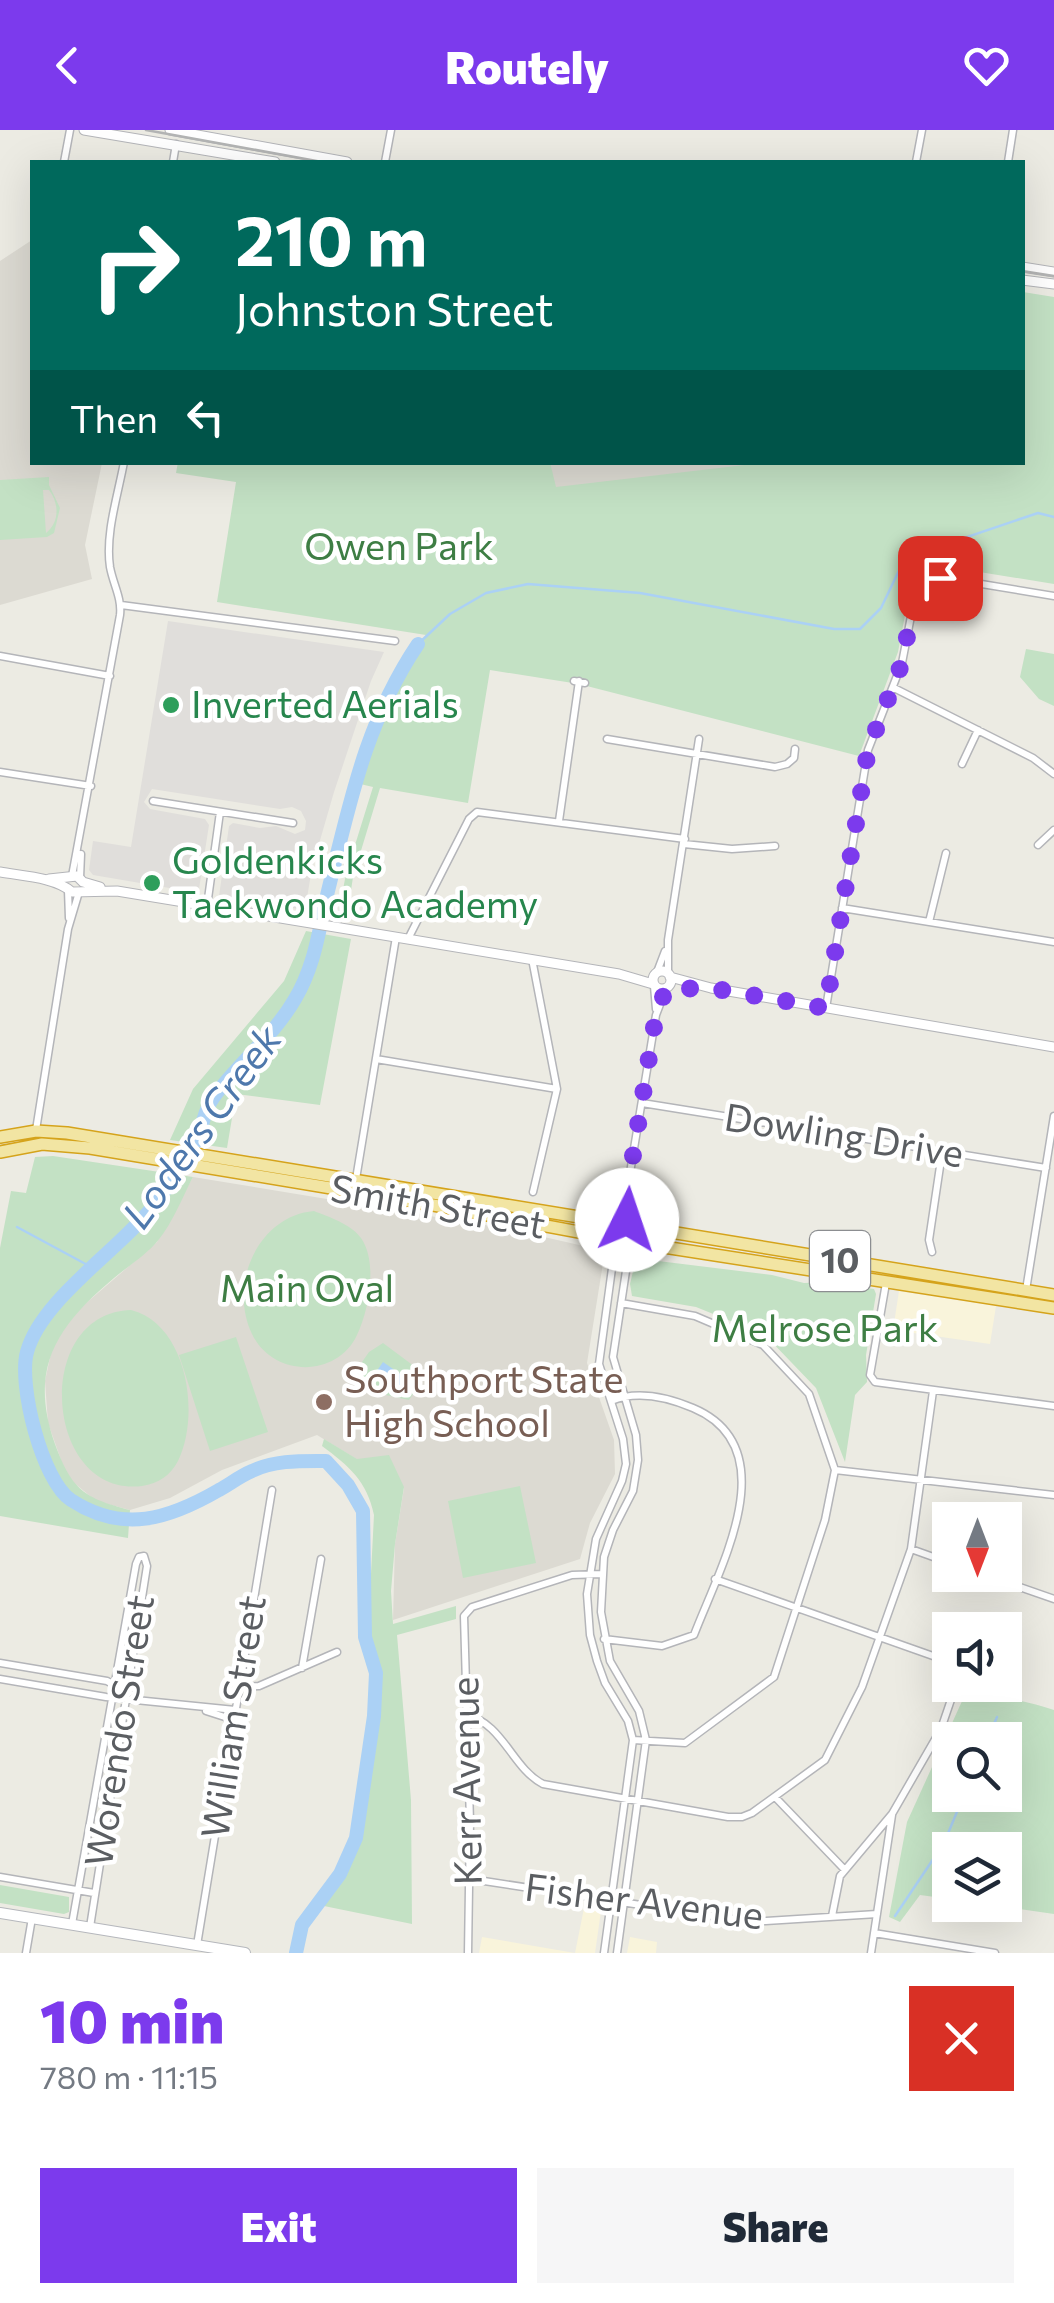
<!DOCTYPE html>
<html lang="en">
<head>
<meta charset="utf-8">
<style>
	body { margin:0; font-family:Commissioner,sans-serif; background:#f6f6f7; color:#1f2937; height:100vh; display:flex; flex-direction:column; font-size:38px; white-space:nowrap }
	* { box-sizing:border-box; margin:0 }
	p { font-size:32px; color:#747a83 }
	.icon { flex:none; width:55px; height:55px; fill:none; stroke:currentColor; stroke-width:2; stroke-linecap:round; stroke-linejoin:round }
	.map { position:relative; height:1823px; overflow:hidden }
	.details { display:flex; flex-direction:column; background:#fff; flex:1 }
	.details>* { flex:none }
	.top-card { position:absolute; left:30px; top:30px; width:995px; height:305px; border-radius:0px; box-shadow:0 10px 40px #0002; background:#00695c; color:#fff; overflow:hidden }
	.needle { width:65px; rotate:180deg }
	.tools { position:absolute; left:932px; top:1372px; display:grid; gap:20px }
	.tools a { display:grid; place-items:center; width:90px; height:90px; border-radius:0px; background:#fff; box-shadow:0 10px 40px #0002; font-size:50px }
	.pin { position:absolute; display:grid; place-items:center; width:85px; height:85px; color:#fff; margin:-42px; border-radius:20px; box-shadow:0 5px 15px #0006 }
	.me { position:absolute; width:110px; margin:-55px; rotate:4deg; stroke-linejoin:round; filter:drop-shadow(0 0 8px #0008) }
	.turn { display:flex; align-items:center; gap:35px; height:210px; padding:0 40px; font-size:45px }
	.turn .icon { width:130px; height:130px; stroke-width:2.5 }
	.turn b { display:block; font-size:70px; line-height:85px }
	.then { display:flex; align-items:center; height:95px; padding:0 40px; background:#0003; gap:20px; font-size:38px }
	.round { display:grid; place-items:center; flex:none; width:105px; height:105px; border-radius:0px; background:#f6f6f7 }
	.headline { display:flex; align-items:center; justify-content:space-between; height:170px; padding:0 40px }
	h1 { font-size:60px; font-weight:800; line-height:75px; color:#7c3aed }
	.cta { display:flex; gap:20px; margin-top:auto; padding:20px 40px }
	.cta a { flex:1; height:115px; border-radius:0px; background:#7c3aed; color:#fff; font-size:40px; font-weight:800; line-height:115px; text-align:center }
	.cta a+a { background:#f6f6f7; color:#1f2937 }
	header { display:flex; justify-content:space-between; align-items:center; height:130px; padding:0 40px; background:#7c3aed; color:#fff; font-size:45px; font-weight:800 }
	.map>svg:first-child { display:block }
	.commercial { fill:#f9f4db }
	.industrial { fill:#e0dedb }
	.education { fill:#dcdad2 }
	.green { fill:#c3e1c4; fill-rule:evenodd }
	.water { fill:#abd1f5 }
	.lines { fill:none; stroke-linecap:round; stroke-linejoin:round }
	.stream { stroke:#abd1f5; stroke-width:2.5 }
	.river { stroke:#abd1f5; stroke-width:14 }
	.minor-casing { stroke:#b4b5b9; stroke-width:9 }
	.tertiary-casing { stroke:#b4b5b9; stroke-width:11 }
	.secondary-casing { stroke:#b5b7bc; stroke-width:12 }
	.trunk-casing { stroke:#d5a31b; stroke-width:14 }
	.minor { stroke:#fff; stroke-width:6 }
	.tertiary { stroke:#fff; stroke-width:9 }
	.secondary { stroke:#fff; stroke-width:10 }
	.trunk { stroke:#f2e5a3; stroke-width:11 }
	.tram { stroke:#b3b4b4; stroke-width:2.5 }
	.route { stroke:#7c3aed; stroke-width:18; stroke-dasharray:0 32.4 }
	.leisure-dot { fill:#2e9e5b; stroke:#fff; stroke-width:4 }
	.education-dot { fill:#8d6e63; stroke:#fff; stroke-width:4 }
	.labels { text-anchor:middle; stroke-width:9; stroke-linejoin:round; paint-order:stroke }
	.shield { fill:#fff; stroke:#8c8e91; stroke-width:2.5 }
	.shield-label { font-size:35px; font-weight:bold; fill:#5b5e62 }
	.park-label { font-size:38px; fill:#3e7e44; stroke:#fff }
	.leisure-label { font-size:38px; fill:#27864d; stroke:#fff; text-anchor:start }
	.street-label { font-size:38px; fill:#5b5e62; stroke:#fff }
	.education-label { font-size:38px; fill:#785e54; stroke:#fff; text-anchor:start }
	.water-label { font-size:40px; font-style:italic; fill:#4e78ac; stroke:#fff }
</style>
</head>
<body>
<header><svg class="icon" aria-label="back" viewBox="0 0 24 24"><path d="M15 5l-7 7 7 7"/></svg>Routely<svg class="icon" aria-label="heart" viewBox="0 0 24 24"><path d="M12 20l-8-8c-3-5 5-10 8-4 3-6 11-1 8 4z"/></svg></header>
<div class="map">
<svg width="1054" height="1823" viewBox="0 0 1054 1823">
	<rect width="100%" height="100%" fill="#ecebe3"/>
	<path class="commercial" d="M899,1161L996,1176L990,1214L893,1200Z
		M584,1778L601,1781L595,1823H479L482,1807L575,1823Z
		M630,1807L657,1812L656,1823H627Z"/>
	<path class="industrial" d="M168,491L384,522L371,551L334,662L312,738L305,780L219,766L229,696L233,693L260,698L276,696L295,704L305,700L306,691L301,681L292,677L280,679L152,659L144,672L150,679L205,689L209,695L199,759L193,762L93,745L89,740L93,711L131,717Z"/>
	<path class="education" d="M32,110V332L102,333L85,415L92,449L0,475V131Z
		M550,333H771L555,358Z
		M193,1047L509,1099L601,1120L604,1127L587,1233L614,1310L615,1344L590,1393L580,1429L393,1490L395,1414L404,1358L317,1305L222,1340L170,1368L130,1380L96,1371L67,1347L48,1293L45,1251L52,1218L70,1187L157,1112Z"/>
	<path class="green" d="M1023,162L1054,167V454L930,434L918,437L911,454L898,522L859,626L579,554L490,540L468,673L380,658L353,747L347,787L338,785L346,744L373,657L356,653C368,600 391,547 426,505L217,472L236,352L176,343L178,332H550L556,357L771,332H1022Z
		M49,347V355L60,378L54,403L47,407L0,410V350ZM43,360H49C59,373 60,392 46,403Z
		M1026,519L1054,524V576L1039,569L1020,547Z
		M306,801L351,809L320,975L236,964L227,1018L170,1010L193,959L284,851Z
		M53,1026L193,1047C182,1068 171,1097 155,1114C143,1127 127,1137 114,1148C57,1196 28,1238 55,1314C72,1360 84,1368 130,1380L128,1408L0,1386V1118L11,1061L26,1063L35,1027Z
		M314,1081C329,1087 351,1094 361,1108C378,1132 369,1180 357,1205C337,1248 273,1248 252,1204C228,1154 258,1086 314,1081Z
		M650,1130L772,1145L804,1153L827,1152L874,1159L876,1164L866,1225L867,1252L855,1265L845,1332L816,1258L765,1205L696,1177L632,1166L630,1154L634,1137Z
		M131,1180C187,1194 201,1284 178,1331C170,1346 159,1353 142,1356C44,1368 31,1183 131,1180Z
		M236,1207L268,1302L210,1321L179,1225Z
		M383,1213L426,1245L409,1270L367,1261L360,1246L355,1242L369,1222Z
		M324,1309L357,1329L389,1325L404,1357L395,1414L391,1461L393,1494L456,1476V1489L397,1505L411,1670L412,1794L324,1776L345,1748L359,1712L378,1587L380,1544L368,1502L374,1385C367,1351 349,1336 322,1316Z
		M520,1356L536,1433L463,1448L448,1371Z
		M968,1558C997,1568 1025,1570 1054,1580V1784L991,1775H1005V1720H950V1769L920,1765L900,1792L889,1787L907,1692ZM950,1610H1005V1665H950Z
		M0,1755L69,1767V1782L64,1784L0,1773Z"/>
	<path class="water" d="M383,1232L406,1248L397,1261L374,1245Z"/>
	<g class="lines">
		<path class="stream" d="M418,514L450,484L486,463L528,454L640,463L834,499H860L881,478L905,428L1038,383L1054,387
			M17,1097L93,1138
			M987,1610L997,1587
			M895,1786L944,1713L964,1665"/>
		<path class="river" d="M296,1823L302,1795L340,1744L356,1708L374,1586L376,1543L365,1507L363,1381L348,1355L326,1331C301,1331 275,1330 252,1341C240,1346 230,1354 219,1360C169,1389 123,1404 71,1370C42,1351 18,1254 27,1222C41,1169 122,1118 155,1074C169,1055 185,1032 196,1010C203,997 204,980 213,968C238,933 273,907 295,869C315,836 319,799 328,761C350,672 366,591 418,514"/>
		<defs>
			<path id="minor" d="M64,32L70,0
				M173,32L176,14
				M385,32L391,0
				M916,32L922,0
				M1008,32L1013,0
				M121,475L395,511
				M0,526L110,546
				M574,551L585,553
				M894,558L1033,628L1054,644
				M607,609L775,637L787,634L794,628L795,619
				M962,634L978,600
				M0,642L91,656
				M153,671L293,693
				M559,691L579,551
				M684,714L732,719L775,716
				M1038,715L1054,700
				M72,746L120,485C122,468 113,454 110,437C105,404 118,365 124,332
				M80,748L81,724
				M68,760L69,788
				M207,776L220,682
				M842,778L1054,812
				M929,792L946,723
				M408,809L469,689L477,682L685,709
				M532,829L557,959L533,1062
				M657,842L665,821
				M668,844V810L699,609
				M654,856L656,879
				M826,878L868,620L902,533L916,460L921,450L939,447L1054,466
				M376,929L557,959
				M642,973L1046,1038
				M36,1000L68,799L79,762
				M356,1049L396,807
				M617,1092L628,1057
				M627,1093L628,1055L656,885L666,859
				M932,1122L929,1110L942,1023
				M627,1134L636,1126L656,1120
				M886,1153L870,1245L875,1252L1054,1276
				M1026,1160L1054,986
				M621,1173L695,1186L763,1215L809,1264L835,1340L825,1390L774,1547L685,1613L633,1610
				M835,1340L1054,1365
				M911,1419L950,1433
				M985,1445L1054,1469
				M715,1449L950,1532
				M604,1509L662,1516L694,1505C719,1439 788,1318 693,1278C667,1267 637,1260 611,1271
				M0,1533L107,1551L129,1563
				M302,1538L321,1429
				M0,1549L106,1567L235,1580
				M239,1557L259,1556L337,1522
				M206,1581L234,1590
				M466,1585C503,1593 512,1638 543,1654L728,1687H742L752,1683L825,1630L862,1557L911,1419L933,1261
				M775,1667L845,1740
				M0,1747L94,1763
				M471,1749L752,1792L877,1784
				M832,1786L840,1746L892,1684L941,1599L956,1555
				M72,1794L136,1434L139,1427L144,1426
				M90,1797L147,1436L144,1426
				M874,1803L995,1823
				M197,1815L272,1360
				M26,1823L32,1788
				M468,1823L470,1692L464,1486L472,1477L572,1445L601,1444
				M604,1823L633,1610L628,1591L605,1553L597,1531L590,1505L587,1464L596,1409L622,1351L626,1334L623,1309L599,1234L616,1109
				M617,1823L646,1610L639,1581L610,1531L601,1482L604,1427L613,1400L633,1361L638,1330L636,1305L613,1227L626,1141V1111
				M871,1823L892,1685"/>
			<path id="tertiary" d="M84,0L275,32
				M170,0L347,32
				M1022,137L1054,142
				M1022,150L1054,154
				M0,742C22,746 55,747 72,762L117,761L619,844L653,854
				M49,749L77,746L83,752L100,757
				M653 850a9 9 0 1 1 18 0a9 9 0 1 1-18 0Z
				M670,847L711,858L1054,917"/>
			<path id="secondary" d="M0,1783L245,1823"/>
			<path id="trunk" d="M0,1007L36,1001L67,1003L1054,1165
				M0,1022L42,1014L90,1018L439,1076L638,1113L1054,1178"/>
		</defs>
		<use href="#minor" class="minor-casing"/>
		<use href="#tertiary" class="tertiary-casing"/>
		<use href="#secondary" class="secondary-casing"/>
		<use href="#trunk" class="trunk-casing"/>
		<use href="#minor" class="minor"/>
		<use href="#tertiary" class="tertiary"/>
		<use href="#secondary" class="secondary"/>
		<use href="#trunk" class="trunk"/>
		<path class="tram" d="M146,0L322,32
			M1022,141L1054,146"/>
	</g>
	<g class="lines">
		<path class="route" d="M627,1090L628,1056L656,885L666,859L710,858L826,878L868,620L902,533L916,460L921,450L940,448"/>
	</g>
	<g class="leisure-dot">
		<circle cx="171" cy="575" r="10"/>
		<circle cx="152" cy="753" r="10"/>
	</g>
	<circle class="education-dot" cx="324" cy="1272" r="10"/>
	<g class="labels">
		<rect class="shield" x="810" y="1101" width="60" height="60" rx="8"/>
		<g class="shield-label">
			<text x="840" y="1143">10</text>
		</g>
		<g class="park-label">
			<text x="399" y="430">Owen Park</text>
			<text x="307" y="1172">Main Oval</text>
			<text x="825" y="1212">Melrose Park</text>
		</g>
		<g class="leisure-label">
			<text x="191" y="588">Inverted Aerials</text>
			<text x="172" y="744">Goldenkicks<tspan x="172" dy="44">Taekwondo Academy</tspan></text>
		</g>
		<g class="street-label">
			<text transform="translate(844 1006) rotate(9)" y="13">Dowling Drive</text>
			<text transform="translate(438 1077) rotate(10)" y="13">Smith Street</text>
			<text transform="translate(234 1587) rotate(-81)" y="13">William Street</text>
			<text transform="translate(120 1601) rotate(-81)" y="13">Worendo Street</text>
			<text transform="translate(467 1651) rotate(-91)" y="13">Kerr Avenue</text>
			<text transform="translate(644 1772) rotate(7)" y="13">Fisher Avenue</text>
		</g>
		<g class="education-label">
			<text x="344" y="1263">Southport State<tspan x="344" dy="44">High School</tspan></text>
		</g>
		<g class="water-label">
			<text transform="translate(202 997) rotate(-54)" y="14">Loders Creek</text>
		</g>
	</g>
</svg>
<div class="tools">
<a><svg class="needle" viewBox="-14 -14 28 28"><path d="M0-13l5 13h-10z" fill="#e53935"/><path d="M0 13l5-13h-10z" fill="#747a83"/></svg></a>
<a><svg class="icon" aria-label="sound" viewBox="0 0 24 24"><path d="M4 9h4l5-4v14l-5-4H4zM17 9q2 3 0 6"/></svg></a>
<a><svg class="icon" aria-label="search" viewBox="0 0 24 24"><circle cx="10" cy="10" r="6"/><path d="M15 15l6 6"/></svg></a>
<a><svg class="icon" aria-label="layers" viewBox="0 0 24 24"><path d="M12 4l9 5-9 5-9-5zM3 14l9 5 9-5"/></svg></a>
</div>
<div class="pin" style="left:940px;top:448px;background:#d93025"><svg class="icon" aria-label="arrive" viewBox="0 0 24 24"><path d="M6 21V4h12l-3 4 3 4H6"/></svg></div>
<svg class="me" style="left:627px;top:1090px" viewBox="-20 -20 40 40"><circle r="19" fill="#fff"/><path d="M0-13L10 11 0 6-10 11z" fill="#7c3aed"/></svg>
<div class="top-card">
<div class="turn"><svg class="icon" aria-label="right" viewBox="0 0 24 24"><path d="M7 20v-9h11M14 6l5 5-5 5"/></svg><div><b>210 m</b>Johnston Street</div></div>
<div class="then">Then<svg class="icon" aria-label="left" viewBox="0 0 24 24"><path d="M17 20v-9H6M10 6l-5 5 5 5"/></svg></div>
</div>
</div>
<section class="details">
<div class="headline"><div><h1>10 min</h1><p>780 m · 11:15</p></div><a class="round" style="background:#d93025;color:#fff"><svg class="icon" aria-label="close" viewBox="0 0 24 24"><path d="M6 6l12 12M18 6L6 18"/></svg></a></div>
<div class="cta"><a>Exit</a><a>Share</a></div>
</section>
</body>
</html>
